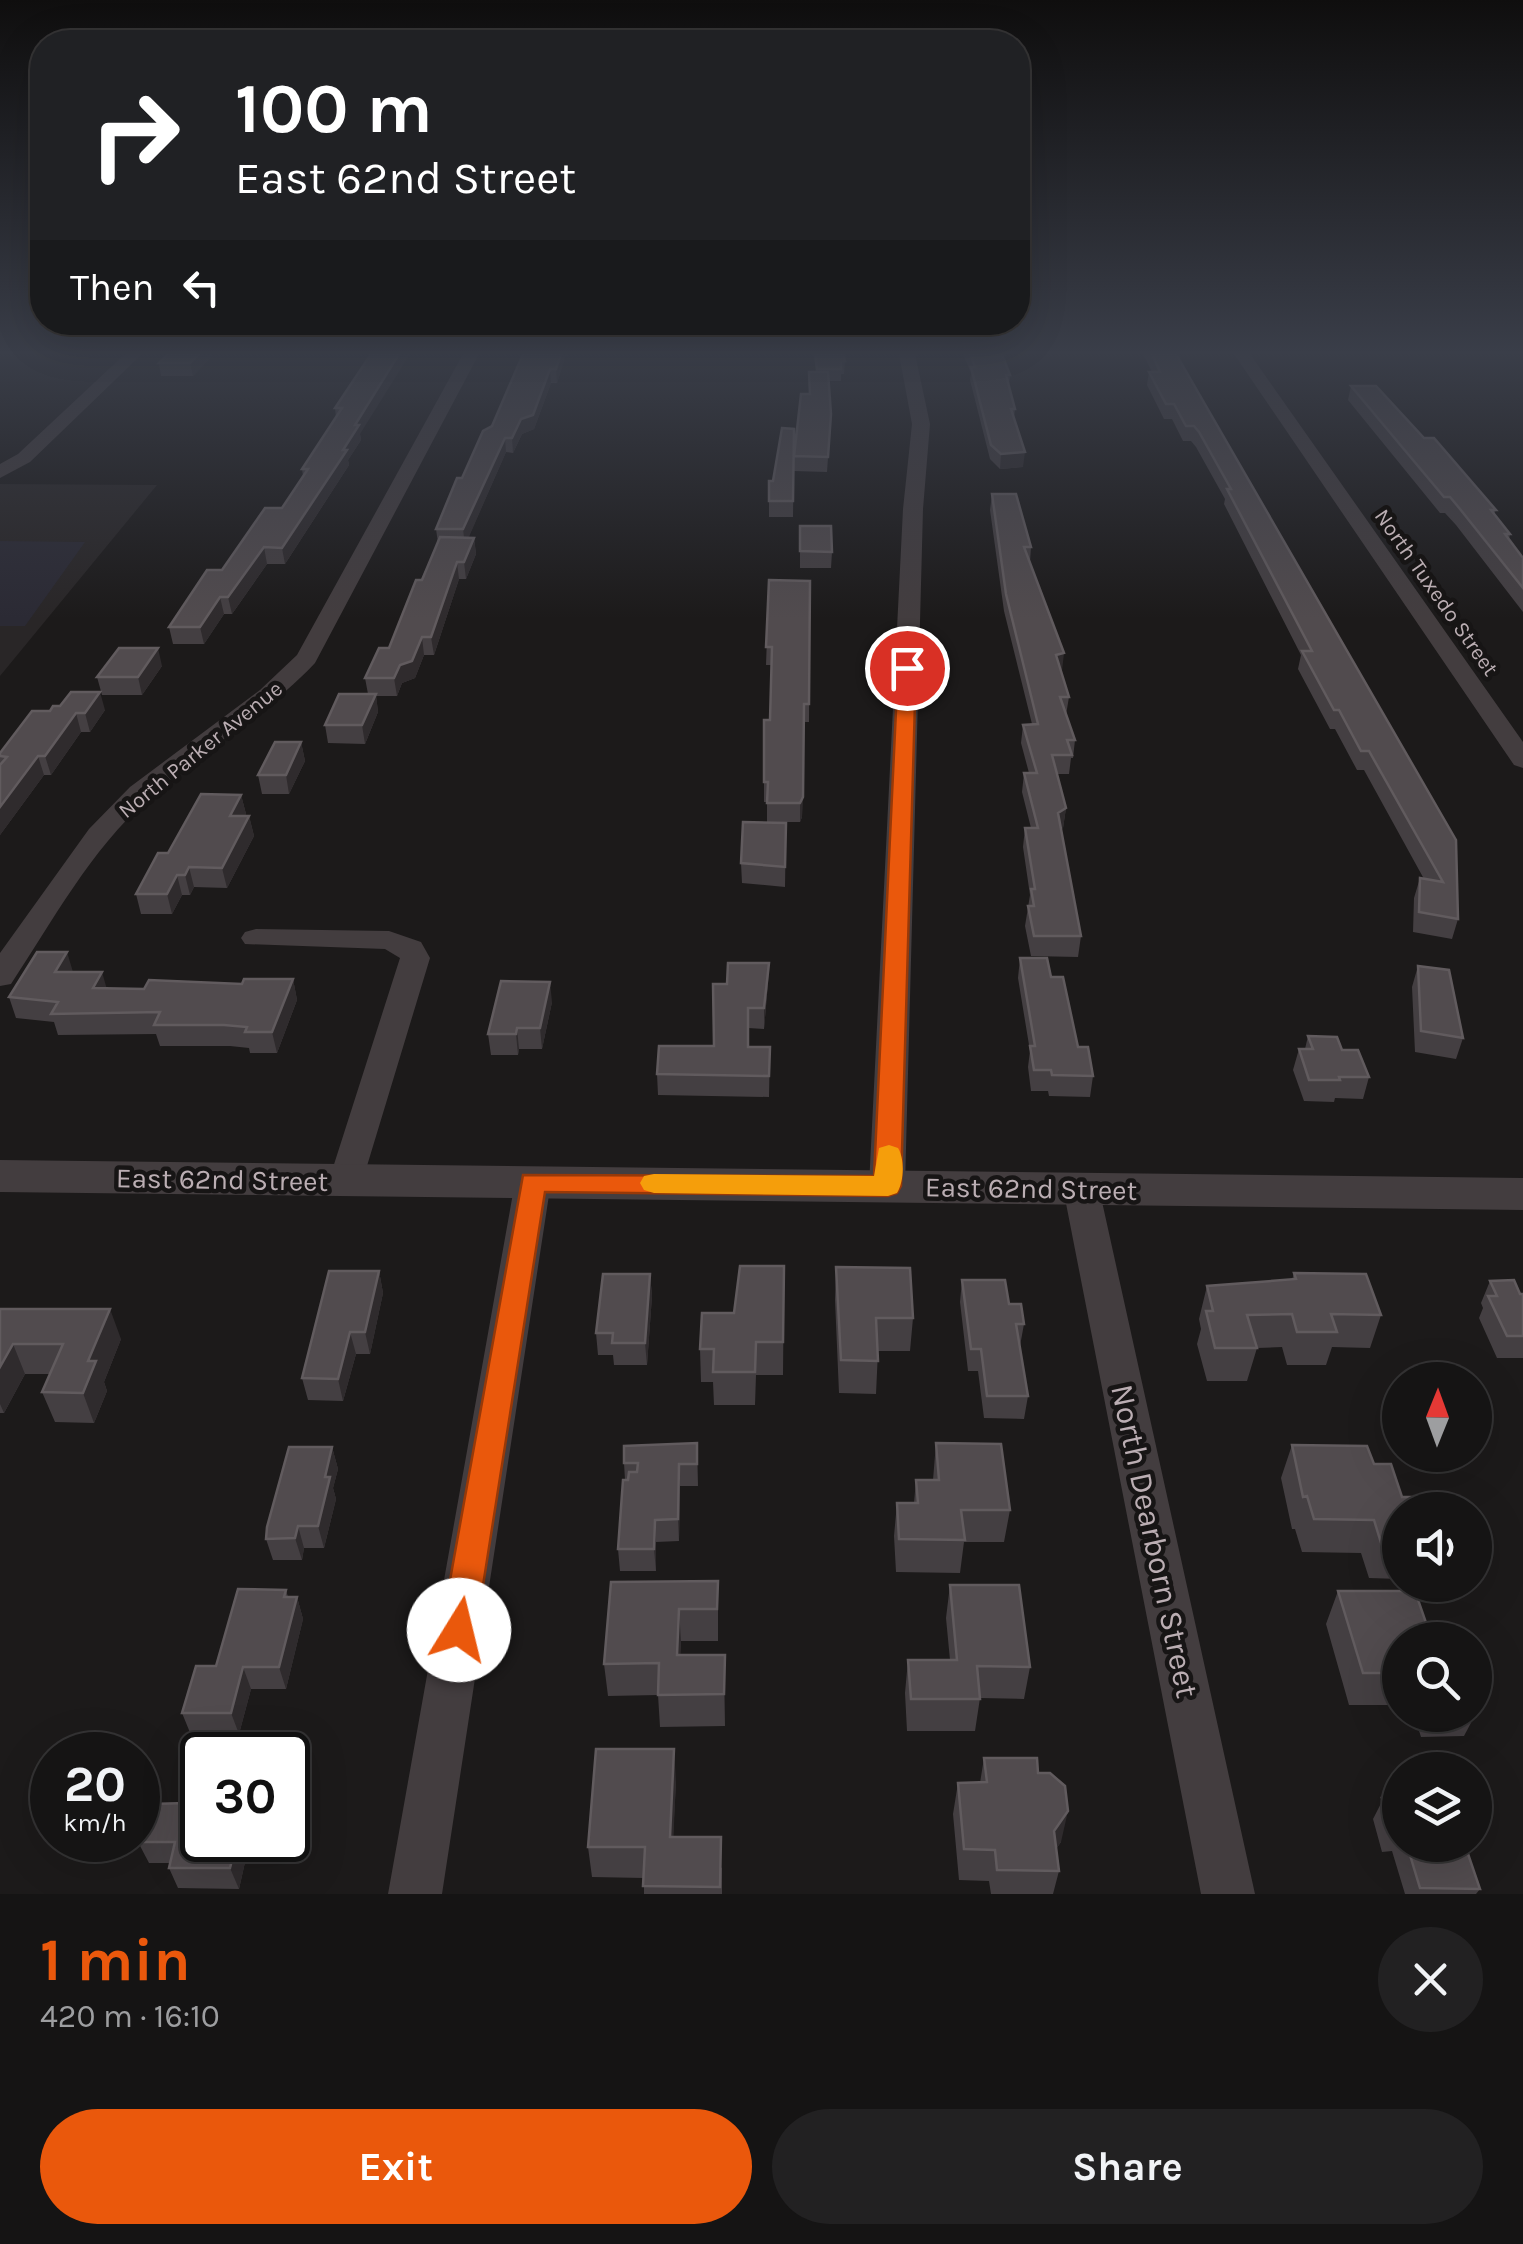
<!DOCTYPE html>
<html lang="en">
<head>
<meta charset="utf-8">
<style>
	body { margin:0; font-family:Karla,sans-serif; background:#222122; color:#f1f3f6; height:100vh; display:flex; flex-direction:column; font-size:38px; white-space:nowrap }
	* { box-sizing:border-box; margin:0 }
	p { font-size:32px; color:#9d9ea0 }
	.icon { flex:none; width:55px; height:55px; fill:none; stroke:currentColor; stroke-width:2; stroke-linecap:round; stroke-linejoin:round }
	.map { position:relative; height:1894px; overflow:hidden }
	.sheet { display:flex; flex-direction:column; background:#151414; flex:1 }
	.sheet>* { flex:none }
	.guide { position:absolute; left:30px; top:30px; width:1000px; height:305px; border-radius:40px; box-shadow:0 10px 40px #0002,0 0 0 2px #343334; background:#202124; color:#fff; overflow:hidden }
	.needle { width:65px; rotate:1deg }
	.controls { position:absolute; left:1382px; top:1362px; display:grid; gap:20px }
	.controls a { display:grid; place-items:center; width:110px; height:110px; border-radius:50%; background:#151414; box-shadow:0 10px 40px #0002,0 0 0 2px #343334; font-size:50px }
	.speed { position:absolute; left:30px; top:1732px; display:flex; gap:20px; font-size:50px; font-weight:700; text-align:center }
	.speed>* { display:grid; place-content:center; width:130px; height:130px; border-radius:50%; background:#151414; box-shadow:0 10px 40px #0002,0 0 0 2px #343334; line-height:1 }
	.speed small { font-size:25px; font-weight:400 }
	.speed .limit { border:5px solid #111; border-radius:15px; background:#fff; color:#111 }
	.pin { position:absolute; display:grid; place-items:center; width:85px; height:85px; color:#fff; margin:-42px; border:5px solid #fff; border-radius:50%; box-shadow:0 2px 10px #0007 }
	.me { position:absolute; width:110px; margin:-55px; rotate:9deg; stroke-linejoin:round; filter:drop-shadow(0 0 8px #0008) }
	.turn { display:flex; align-items:center; gap:35px; height:210px; padding:0 40px; font-size:45px }
	.turn .icon { width:130px; height:130px; stroke-width:2.5 }
	.turn b { display:block; font-size:70px; line-height:85px }
	.then { display:flex; align-items:center; height:95px; padding:0 40px; background:#0003; gap:20px; font-size:38px }
	.round { display:grid; place-items:center; flex:none; width:105px; height:105px; border-radius:52px; background:#222122 }
	.summary { display:flex; align-items:center; justify-content:space-between; height:170px; padding:0 40px }
	h1 { font-size:60px; font-weight:700; line-height:75px; color:#ea580c }
	.action { display:flex; gap:20px; margin-top:auto; padding:20px 40px }
	.action a { flex:1; height:115px; border-radius:60px; background:#ea580c; color:#fff; font-size:40px; font-weight:700; line-height:115px; text-align:center }
	.action a+a { background:#222122; color:#f1f3f6 }
	.map>svg:first-child { display:block }
	.built { fill:#292627 }
	.green { fill:#2b2a34 }
	.lines { fill:none; stroke-linecap:round; stroke-linejoin:round }
	.minor { fill:#433d3f; fill-rule:evenodd }
	.tertiary { fill:#433d3f; fill-rule:evenodd }
	.wall { fill:#443f42 }
	.shaded-wall { fill:#2f2b2d }
	.building { fill:#514b4e; stroke:#615b5e; stroke-width:2.5 }
	.route { fill:#ea580c; stroke:#983908; stroke-width:2.5 }
	.slow { fill:#f59e0b }
	.labels { text-anchor:middle; stroke-width:9; stroke-linejoin:round; paint-order:stroke }
	.far-street-label { font-size:22px; fill:#bbaeb3; stroke:#171515 }
	.street-label { font-size:28px; fill:#bbaeb3; stroke:#171515 }
	.near-street-label { font-size:32px; fill:#bbaeb3; stroke:#171515 }
</style>
</head>
<body>
<div class="map">
<svg width="1523" height="1894" viewBox="0 0 1523 1894">
	<rect width="100%" height="100%" fill="#1c1a1a"/>
	<path class="built" d="M0,484L157,485L0,676Z"/>
	<path class="green" d="M0,541L85,542L25,626H0Z"/>
	<g class="lines">
		<path class="minor" d="M125,354H142L30,462L0,478V464L18,454Z
			M463,354H479L315,663C265,716 202,750 148,799C90,851 54,919 11,984L0,986V953L89,829L130,787L260,690L297,655Z
			M899,354H915L930,424L923,509L905,1186L900,1195L887,1199L874,1195L869,1186L903,509L912,424Z
			M1234,354H1250L1523,742V768L1514,765Z
			M256,929L389,931L421,942L430,958L360,1189L347,1193L334,1189L329,1180L400,958L385,949L245,944L241,938L245,932Z
			M533,1169L546,1173L551,1182L442,1894H388L515,1182L520,1173Z
			M1081,1175L1094,1179L1099,1188L1255,1894H1201L1063,1188L1068,1179Z"/>
		<path class="tertiary" d="M0,1160L1523,1178V1210L0,1192Z"/>
	</g>
	<path class="wall" d="M168,354H214L193,376H161L159,363Z
		M371,354L360,434L361,440L348,460L349,465L285,564H267L232,614H224L204,644H173L169,627L282,508L303,476L302,469L336,418L335,408Z
		M566,354L557,383H551L534,429L522,434L513,453L506,452L468,538H474L476,554L466,579H459L434,655H424L415,678L402,683L397,696H376L378,712L365,744L328,743L325,725L368,694L365,678L389,648L438,543L436,529L492,426Z
		M814,354H843L845,361L844,374H841V381H829L831,414L827,472L794,471V456L809,394V372H816Z
		M963,354H1002L1010,375L1009,386L1015,409L1014,418L1023,467L1000,469L990,459L970,380L971,373Z
		M1143,354H1176L1456,840L1458,919L1452,939L1413,932L1414,898L1420,878L1424,879L1364,770H1357L1335,729H1330L1298,669L1301,655L1224,504L1225,499L1196,447L1191,441H1183L1172,419H1164L1147,385L1149,372H1152Z
		M1351,386L1424,438L1496,510L1494,514L1510,534L1509,540L1523,558V612L1456,525L1445,513H1440L1348,400Z
		M794,429L793,517H769V481H773Z
		M992,494L1031,547L1030,562L1069,697L1066,715L1075,740L1073,758H1071L1069,774H1057L1066,808L1063,828L1061,829L1081,936L1078,957L1031,956L1025,926L1030,895L1023,847L1025,828H1031L1022,792L1024,773H1029L1021,743L1023,725L1032,724L1004,611L990,510Z
		M800,526L832,552L831,568H800Z
		M769,580L810,581L809,722H804L802,817L800,822H767V802H764V720H770L771,665H766Z
		M162,666L142,695H102L97,677Z
		M105,710L90,732H81L51,775H44L0,835V753L50,711Z
		M301,742L305,761L289,794H262L258,775Z
		M241,795L246,814L244,816H249L254,836L227,888L194,887L190,895H182L172,914H141L136,894L168,853Z
		M786,823L785,887L742,883L741,863Z
		M1020,958L1051,977L1078,1047L1093,1076L1090,1097L1049,1096L1048,1091H1031L1028,1067L1030,1051L1018,978Z
		M769,963L768,983L764,1029L748,1028V1047H770L769,1097L658,1095L657,1074L714,1046L727,984Z
		M1418,966L1463,1038L1456,1059L1415,1052L1412,987Z
		M73,972L107,988L144,989L242,984L293,979L297,1000L277,1053H250L249,1048L230,1046H160L156,1034L58,1035L54,1022L16,1018L9,997Z
		M552,1002L542,1049H519L518,1055H491L488,1034Z
		M1308,1036L1342,1050L1369,1077L1363,1099L1335,1098L1334,1102L1304,1101L1293,1070L1299,1049H1305Z
		M784,1266L783,1375H756L755,1405H714L713,1382H701L700,1349Z
		M836,1267L913,1318L910,1351H878L876,1394L839,1393L835,1300Z
		M379,1271L383,1293L370,1354H356L343,1401L308,1400L302,1378Z
		M1294,1273L1381,1315L1370,1348L1332,1347L1326,1365H1287L1282,1347L1257,1348L1247,1381H1207L1197,1344L1201,1329L1199,1319L1207,1286L1292,1280Z
		M650,1274L652,1296L647,1365H614L613,1355H598L596,1333Z
		M962,1280L1009,1304L1024,1324L1020,1346L1028,1396L1024,1419L984,1418L978,1371H968L960,1302Z
		M1490,1281L1523,1294V1358H1497L1479,1318L1483,1308L1481,1303Z
		M0,1309L121,1339L104,1382L107,1391L94,1423L55,1422L42,1392L50,1374H25L4,1413H0Z
		M697,1443L698,1486H680L679,1541L656,1542V1571H620L618,1549L625,1480L624,1463Z
		M936,1443L1010,1510L1004,1542H964L960,1573L896,1572L894,1536L897,1503H914L916,1480H933Z
		M1292,1445L1374,1464L1400,1510V1579L1369,1578L1361,1553L1302,1552L1295,1529H1292L1281,1478Z
		M332,1447L338,1469L333,1488L336,1499L324,1548H304L302,1560H273L266,1539Z
		M718,1581V1641H681L680,1655L725,1687V1726L660,1727L658,1695L608,1696L604,1664Z
		M950,1585L1030,1667L1024,1699L980,1698L975,1731H907L905,1693L908,1660H950L946,1618Z
		M286,1590L288,1597H297L303,1619L286,1689H251L239,1734L191,1735L182,1713L216,1666Z
		M1338,1591L1400,1640V1705H1349L1326,1624Z
		M1475,1689L1481,1704L1464,1736L1421,1737L1414,1715H1475Z
		M984,1758L1038,1773L1061,1842L1056,1849L1059,1871L1053,1894H991L989,1881L959,1880L953,1814L958,1783H980Z
		M1393,1780H1400V1845H1465L1480,1889L1476,1894H1405L1392,1851L1382,1852L1373,1819Z
		M676,1781L673,1837L722,1868V1894H644V1878L592,1877L588,1847Z
		M250,1840L239,1889L178,1888L169,1868L170,1863H149L138,1842Z"/>
	<path class="shaded-wall" d="M199,354H214L193,376L190,363Z
		M399,354H410L360,434L361,440L348,460L349,465L285,564L282,548L355,425Z
		M561,354H566L557,383L556,369Z
		M550,369L551,383L534,429L522,434L513,453L512,438L521,419Z
		M505,438L506,452L465,546L463,529Z
		M1025,452L1023,467L1000,469L1001,454Z
		M474,538L476,554L466,579L464,562Z
		M264,547L267,564L232,614L228,597Z
		M457,562L459,579L434,655L431,637Z
		M220,597L224,614L204,644L200,627Z
		M422,637L424,655L415,678L402,683L397,696L394,678L400,665Z
		M158,648L162,666L142,695L138,677Z
		M1064,653L1062,671L1056,655Z
		M100,692L105,710L90,732L85,713Z
		M376,694L378,712L365,744L362,725Z
		M76,713L81,732L51,775L45,756Z
		M301,742L305,761L289,794L286,775Z
		M38,756L44,775L0,835V807Z
		M241,795L246,814L235,835L230,816Z
		M803,797L802,817L800,822V803Z
		M1066,808L1063,828L1055,833L1058,813Z
		M249,816L254,836L227,888L222,868Z
		M189,867L194,887L190,895L185,875Z
		M177,875L182,895L172,914L167,894Z
		M67,952L73,972H55Z
		M769,963L768,983L764,1029V1008Z
		M102,972L108,993L93,988Z
		M293,979L297,1000L277,1053L272,1032Z
		M550,982L552,1002L542,1049L540,1028Z
		M517,1028L519,1049L518,1055L516,1034Z
		M379,1271L383,1293L370,1354L365,1332Z
		M650,1274L652,1296L647,1365L645,1343Z
		M110,1309L121,1339L104,1382L107,1391L94,1423L83,1393L88,1361Z
		M350,1332L356,1354L343,1401L338,1379Z
		M13,1344L25,1374L4,1413L0,1404V1367Z
		M332,1447L338,1469L333,1488L336,1499L324,1548L318,1526L325,1477Z
		M679,1464L680,1486L679,1541L678,1519Z
		M655,1520L656,1542V1571L654,1549Z
		M298,1526L304,1548L302,1560L295,1538Z
		M297,1597L303,1619L286,1689L279,1667Z
		M679,1609L681,1641L679,1688L677,1655Z
		M725,1655V1726L724,1694Z
		M243,1667L251,1689L239,1734L231,1713Z
		M674,1749L676,1781L672,1868L670,1837Z
		M1068,1811L1061,1842L1047,1862L1054,1831Z
		M237,1840H250L239,1889L230,1868Z"/>
	<path class="building" d="M168,354H199L190,363H159Z
		M371,354H399L355,425H359L343,450H347L282,548L264,547L228,597H220L200,627H169L207,570H222L265,508H282L308,469H302L342,408H335Z
		M523,354H561L556,369H550L533,415L521,419L512,438H505L463,529H436L457,478H462L483,431L492,426Z
		M815,354H843L845,361H841V369H817Z
		M970,354H1002L1010,375H1006L1015,409H1011L1025,452L1001,454L991,445L971,367H975Z
		M1152,354H1176L1456,840L1458,919L1419,912L1420,878L1443,882L1369,751H1361L1339,710H1334L1302,651H1312L1227,489H1231L1199,432L1194,426H1186L1174,404H1166L1149,372H1160Z
		M809,372H828L831,414L828,457L794,456L801,394H810Z
		M1351,386H1376L1424,438H1434L1496,510H1491L1510,534H1505L1523,558V588L1460,509L1450,497H1444Z
		M782,428L794,429L793,501H769V481H773Z
		M992,494H1016L1031,547H1024L1064,653L1056,655L1069,697H1060L1075,740H1067L1072,755H1052L1066,808L1058,813L1081,936H1034L1028,906H1034L1031,889H1035L1025,828H1038L1024,773H1037L1023,725L1038,724L1006,594Z
		M800,526H831L832,552L800,551Z
		M440,537L474,538L464,562H457L431,637H422L412,661L400,665L394,678H365L379,648H389L416,580H422Z
		M769,580L810,581L809,704H804L803,797L800,803H767L768,782H764V720H770L772,647H766Z
		M119,648H158L138,677H97Z
		M71,692H100L85,713H76L45,756H38L0,807V765L7,757L0,756V753L32,711H50L53,706H60Z
		M339,694H376L362,725H325Z
		M275,742H301L286,775H258Z
		M201,794L241,795L230,816H249L222,868L189,867L185,875H177L167,894H136L158,853H168Z
		M743,822L786,823L785,867L741,863Z
		M37,952H67L55,972H102L93,988L144,989L149,980L242,984L244,979H293L272,1032H245L247,1027L224,1025H154L160,1012L51,1014L58,1002L9,997Z
		M1020,958H1047L1051,977H1063L1078,1047H1088L1093,1076L1052,1075L1051,1070H1034L1030,1046H1035Z
		M728,963H769L764,1008H748V1047H770L769,1076L657,1074L659,1046H714L713,984H727Z
		M1418,966L1449,970L1463,1038L1421,1031Z
		M501,981L550,982L540,1028H517L516,1034H488Z
		M1308,1036L1337,1037L1342,1050H1358L1369,1077H1339L1340,1080H1309L1299,1049H1313Z
		M740,1266H784L783,1342H756L755,1372H713L714,1349H700L702,1313H734Z
		M836,1267L910,1268L913,1318H876L878,1361L841,1360Z
		M329,1271H379L365,1332H350L338,1379L302,1378Z
		M1294,1273L1366,1274L1381,1315L1331,1314L1337,1332H1297L1292,1314L1247,1315L1257,1348H1215L1206,1311H1213L1207,1286L1296,1279Z
		M603,1274H650L645,1343H612L613,1333H596Z
		M962,1280H1005L1009,1304H1021L1024,1324H1016L1028,1396H987L981,1349H971Z
		M1514,1280L1520,1294H1523V1336H1507L1488,1296H1497L1490,1281Z
		M0,1309H110L88,1361H96L83,1393L42,1392L63,1344H13L0,1367Z
		M697,1443V1464H679L678,1519L655,1520L654,1549H618L623,1480H628L629,1472H637L638,1463H624V1446Z
		M936,1443L1001,1444L1010,1510H961L965,1540L899,1539L897,1503H918L916,1480H939Z
		M1292,1445L1367,1446L1374,1464H1391L1402,1497H1433L1437,1510H1400V1546H1382L1374,1520L1314,1519L1307,1496L1303,1497Z
		M289,1447H332L325,1477H330L318,1526H298L295,1538L266,1539L267,1527Z
		M718,1581L717,1609H679L677,1655H725L724,1694L658,1695L659,1663L604,1664L611,1582Z
		M950,1585H1019L1030,1667L977,1666L980,1699H911L908,1660H957Z
		M238,1589L286,1590L284,1597H297L279,1667H243L231,1713H182L196,1666H216Z
		M1338,1591H1415L1432,1640H1400V1673H1363Z
		M1475,1689L1481,1704H1475Z
		M596,1749H674L670,1837H721L720,1887L643,1886L645,1847H588Z
		M200,1755H202V1840H237L230,1868H169L175,1842H138L150,1804L187,1803Z
		M984,1758H1037L1038,1773H1050L1065,1786L1068,1811L1054,1831L1059,1871L997,1870L995,1850L964,1849L958,1783L987,1782Z
		M1393,1780H1400V1830L1392,1831L1382,1798H1398Z
		M1407,1845H1465L1480,1889L1420,1888Z"/>
	<linearGradient id="sky" x2="0" y2="1"><stop stop-color="#0f0e0e"/><stop offset="0.57" stop-color="#3a3e49"/><stop offset="1" stop-color="#3a3e49" stop-opacity="0"/></linearGradient>
	<rect width="1523" height="619" fill="url(#sky)"/>
	<path class="route" d="M907,663L916,668L901,1186L897,1193L888,1196L545,1192L476,1630L471,1642L459,1647L446,1642L441,1630L523,1175L874,1176L898,668Z"/>
	<path class="slow" d="M889,1145L898,1148C905,1159 904,1182 897,1193L888,1196L654,1193L644,1190L640,1183L644,1176L654,1174L874,1176L879,1148Z"/>
	<g class="labels">
		<g class="far-street-label">
			<text transform="translate(1437 592) rotate(55)" y="8">North Tuxedo Street</text>
			<text transform="translate(200 749) rotate(-39)" y="8">North Parker Avenue</text>
		</g>
		<g class="street-label">
			<text transform="translate(222 1179) rotate(1)" y="10">East 62nd Street</text>
			<text transform="translate(1031 1188) rotate(1)" y="10">East 62nd Street</text>
		</g>
		<g class="near-street-label">
			<text transform="translate(1155 1541) rotate(78)" y="11">North Dearborn Street</text>
		</g>
	</g>
</svg>
<div class="controls">
<a><svg class="needle" viewBox="-14 -14 28 28"><path d="M0-13l5 13h-10z" fill="#e53935"/><path d="M0 13l5-13h-10z" fill="#9d9ea0"/></svg></a>
<a><svg class="icon" aria-label="sound" viewBox="0 0 24 24"><path d="M4 9h4l5-4v14l-5-4H4zM17 9q2 3 0 6"/></svg></a>
<a><svg class="icon" aria-label="search" viewBox="0 0 24 24"><circle cx="10" cy="10" r="6"/><path d="M15 15l6 6"/></svg></a>
<a><svg class="icon" aria-label="layers" viewBox="0 0 24 24"><path d="M12 4l9 5-9 5-9-5zM3 14l9 5 9-5"/></svg></a>
</div>
<div class="speed"><div>20<small>km/h</small></div><div class="limit">30</div></div>
<div class="pin" style="left:907px;top:668px;background:#d93025"><svg class="icon" aria-label="arrive" viewBox="0 0 24 24"><path d="M6 21V4h12l-3 4 3 4H6"/></svg></div>
<svg class="me" style="left:459px;top:1630px" viewBox="-20 -20 40 40"><circle r="19" fill="#fff"/><path d="M0-13L10 11 0 6-10 11z" fill="#ea580c"/></svg>
<div class="guide">
<div class="turn"><svg class="icon" aria-label="right" viewBox="0 0 24 24"><path d="M7 20v-9h11M14 6l5 5-5 5"/></svg><div><b>100 m</b>East 62nd Street</div></div>
<div class="then">Then<svg class="icon" aria-label="left" viewBox="0 0 24 24"><path d="M17 20v-9H6M10 6l-5 5 5 5"/></svg></div>
</div>
</div>
<section class="sheet">
<div class="summary"><div><h1>1 min</h1><p>420 m · 16:10</p></div><a class="round"><svg class="icon" aria-label="close" viewBox="0 0 24 24"><path d="M6 6l12 12M18 6L6 18"/></svg></a></div>
<div class="action"><a>Exit</a><a>Share</a></div>
</section>
</body>
</html>
